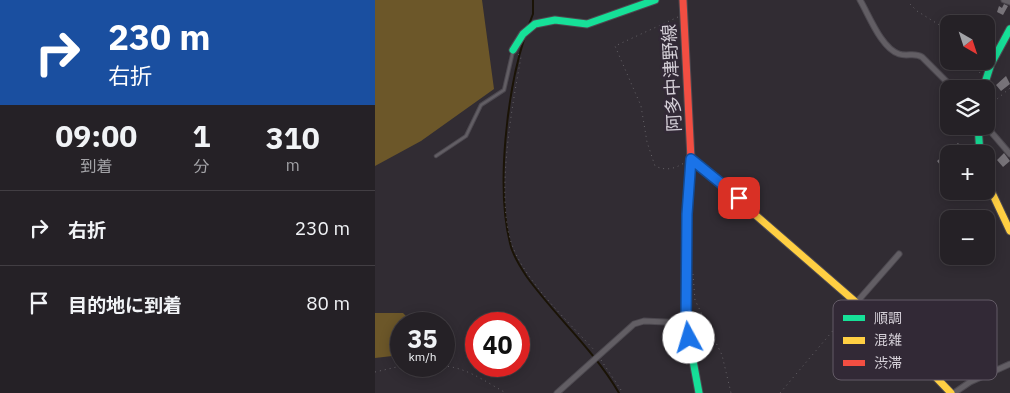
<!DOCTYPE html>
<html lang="ja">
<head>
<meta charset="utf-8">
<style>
	body { margin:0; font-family:"IBM Plex Sans","Noto Sans JP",sans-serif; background:#2d292e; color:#f1f3f6; height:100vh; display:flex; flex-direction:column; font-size:19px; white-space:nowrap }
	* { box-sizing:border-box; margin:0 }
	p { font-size:16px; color:#a3a3a7 }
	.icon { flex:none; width:28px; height:28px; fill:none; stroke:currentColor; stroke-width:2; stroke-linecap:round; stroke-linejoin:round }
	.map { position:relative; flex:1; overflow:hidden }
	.details { display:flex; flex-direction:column; background:#252126; width:375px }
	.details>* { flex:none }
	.guide { background:#1a4fa0; color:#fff; overflow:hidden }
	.needle { width:32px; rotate:141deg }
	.fabs { position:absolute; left:565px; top:15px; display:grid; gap:10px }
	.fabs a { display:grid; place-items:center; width:55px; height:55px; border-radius:10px; background:#252126; box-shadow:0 2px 12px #0003,0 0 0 1px #423e43; font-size:25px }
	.speed { position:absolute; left:15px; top:312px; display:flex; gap:10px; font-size:25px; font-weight:700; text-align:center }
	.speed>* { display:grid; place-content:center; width:65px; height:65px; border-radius:50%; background:#252126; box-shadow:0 2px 12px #0003,0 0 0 1px #423e43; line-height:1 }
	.speed small { font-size:12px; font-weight:400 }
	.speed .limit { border:8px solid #d22; background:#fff; color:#111 }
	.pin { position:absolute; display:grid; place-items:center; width:42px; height:42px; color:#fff; margin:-21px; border-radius:10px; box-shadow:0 2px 8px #0006 }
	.me { position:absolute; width:55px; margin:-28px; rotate:354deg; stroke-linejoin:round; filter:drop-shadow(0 0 4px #0008) }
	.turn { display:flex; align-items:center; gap:18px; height:105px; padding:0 25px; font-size:22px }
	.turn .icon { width:65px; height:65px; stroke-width:2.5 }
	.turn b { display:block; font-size:35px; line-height:42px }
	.eta { display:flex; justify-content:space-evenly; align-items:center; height:85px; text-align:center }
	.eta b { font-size:30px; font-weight:700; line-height:35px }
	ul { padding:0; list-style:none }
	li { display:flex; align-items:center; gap:15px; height:75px; padding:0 25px; border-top:1px solid #423e43 }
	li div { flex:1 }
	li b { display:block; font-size:19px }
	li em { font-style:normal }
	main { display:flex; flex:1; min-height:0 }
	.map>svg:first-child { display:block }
	.forest { fill:#6c5729 }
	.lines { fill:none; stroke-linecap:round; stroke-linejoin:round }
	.stream { stroke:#1a1306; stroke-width:2 }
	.building { fill:#777379 }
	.lane-casing { stroke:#4d4950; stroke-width:4.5 }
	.street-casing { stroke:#4d4950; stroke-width:7 }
	.fast-casing { stroke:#4d4950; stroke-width:9 }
	.slow-casing { stroke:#4d4950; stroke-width:9 }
	.jam-casing { stroke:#4d4950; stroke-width:9 }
	.path { stroke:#656267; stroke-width:1; stroke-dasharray:1 4; stroke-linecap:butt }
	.lane { stroke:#625e64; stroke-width:2.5 }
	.street { stroke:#625e64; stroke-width:5 }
	.fast { stroke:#16e098; stroke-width:7 }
	.slow { stroke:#ffcf43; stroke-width:7 }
	.jam { stroke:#f24e42; stroke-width:7 }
	.route-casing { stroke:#114b97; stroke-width:12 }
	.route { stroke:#1a73e8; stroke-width:9 }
	.labels { text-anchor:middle; stroke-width:5; stroke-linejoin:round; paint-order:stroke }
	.street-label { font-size:18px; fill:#d4cfd7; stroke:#322936 }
	.key { fill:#322936; stroke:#635b66; stroke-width:1 }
	.key-label { font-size:14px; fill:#d4cfd7 }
</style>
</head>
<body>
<main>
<section class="details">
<div class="guide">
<div class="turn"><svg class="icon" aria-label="right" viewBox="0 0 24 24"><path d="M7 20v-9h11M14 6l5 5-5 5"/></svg><div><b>230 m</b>右折</div></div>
</div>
<div class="eta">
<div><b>09:00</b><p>到着</p></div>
<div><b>1</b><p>分</p></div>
<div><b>310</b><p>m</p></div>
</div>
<ul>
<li><svg class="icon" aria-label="right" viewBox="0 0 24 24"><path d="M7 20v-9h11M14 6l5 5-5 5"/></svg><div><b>右折</b></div><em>230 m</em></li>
<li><svg class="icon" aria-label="arrive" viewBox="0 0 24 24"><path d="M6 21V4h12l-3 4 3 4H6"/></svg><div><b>目的地に到着</b></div><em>80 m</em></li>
</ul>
</section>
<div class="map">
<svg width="635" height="393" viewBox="0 0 635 393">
	<rect width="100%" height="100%" fill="#312c33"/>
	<path class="forest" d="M0,0H107L119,89L46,141L0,166Z
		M0,313H28L39,324H26V355L0,358Z"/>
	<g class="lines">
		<path class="stream" d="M153,27L158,14V0
			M150,36C132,91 121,187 135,243C137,254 146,268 152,277C181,317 219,350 244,393"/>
	</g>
	<path class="building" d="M629,4L633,6L628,15L622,12L624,6L627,8Z
		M631,76L635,84L626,91L621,85Z
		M583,143L591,153L574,154V166L569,170L562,161Z
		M629,153L635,161L628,167L622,160Z"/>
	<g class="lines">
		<defs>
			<path id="lane" d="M61,156L91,136L106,105L129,90L138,51"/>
			<path id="street" d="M485,0C494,15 506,48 524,54C533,57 539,52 547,57L579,89
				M629,0L635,2
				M611,126L635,154
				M481,303L524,254
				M182,393L259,324L269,321L311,323
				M579,393L595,382L635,364"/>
			<path id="fast" d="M138,50L148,34L160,24L180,20L212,24L280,0
				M608,89L616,64L635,29
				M603,126L605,154
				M312,328L324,393"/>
			<path id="slow" d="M316,159L529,344L576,393
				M611,180L635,231"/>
			<path id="jam" d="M308,0L316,159L312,214V328"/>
		</defs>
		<use href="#lane" class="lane-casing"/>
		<use href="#street" class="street-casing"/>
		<use href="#fast" class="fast-casing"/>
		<use href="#slow" class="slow-casing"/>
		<use href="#jam" class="jam-casing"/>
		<path class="path" d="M535,4L542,11L574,31
			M303,17L240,46L266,106L272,142L280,166C291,171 299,169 309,163
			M143,54L146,57C137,107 121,194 136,242C149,281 193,321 220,351
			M594,61L606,74
			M612,120L615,105L635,88
			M318,274L320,300L347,355L356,393
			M226,360L248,393
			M68,366C91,367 111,382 131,393
			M0,372L26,366
			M405,393L478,307"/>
		<use href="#lane" class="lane"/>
		<use href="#street" class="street"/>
		<use href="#fast" class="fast"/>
		<use href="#slow" class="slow"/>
		<use href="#jam" class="jam"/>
	</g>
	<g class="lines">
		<defs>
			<path id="route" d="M314,338L311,323L312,214L316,159L364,198"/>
		</defs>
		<use href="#route" class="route-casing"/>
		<use href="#route" class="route"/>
	</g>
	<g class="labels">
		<g class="street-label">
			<text transform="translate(297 78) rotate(-93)" y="6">阿多中津野線</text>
		</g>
	</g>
	<rect x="458" y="300" width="164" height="80" rx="8" class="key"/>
	<rect x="468" y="315" width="22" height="6" fill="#16e098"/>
	<rect x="468" y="337" width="22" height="7" fill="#ffcf43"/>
	<rect x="468" y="360" width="22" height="6" fill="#f24e42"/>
	<g class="key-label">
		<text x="499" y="323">順調</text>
		<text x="499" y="345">混雑</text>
		<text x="499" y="368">渋滞</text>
	</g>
</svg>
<div class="fabs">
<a><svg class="needle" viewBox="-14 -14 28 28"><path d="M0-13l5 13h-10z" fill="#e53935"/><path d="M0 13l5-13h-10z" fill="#a3a3a7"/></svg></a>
<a><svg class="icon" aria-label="layers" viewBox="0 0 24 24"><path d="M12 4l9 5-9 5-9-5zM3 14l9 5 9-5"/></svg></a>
<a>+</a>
<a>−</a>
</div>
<div class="speed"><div>35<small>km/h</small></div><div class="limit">40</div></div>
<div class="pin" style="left:364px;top:198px;background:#d93025"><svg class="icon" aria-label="arrive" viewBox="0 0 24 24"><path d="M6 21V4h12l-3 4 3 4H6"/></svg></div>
<svg class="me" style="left:314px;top:338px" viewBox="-20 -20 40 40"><circle r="19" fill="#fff"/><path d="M0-13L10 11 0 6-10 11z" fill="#1a73e8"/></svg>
</div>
</main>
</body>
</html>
